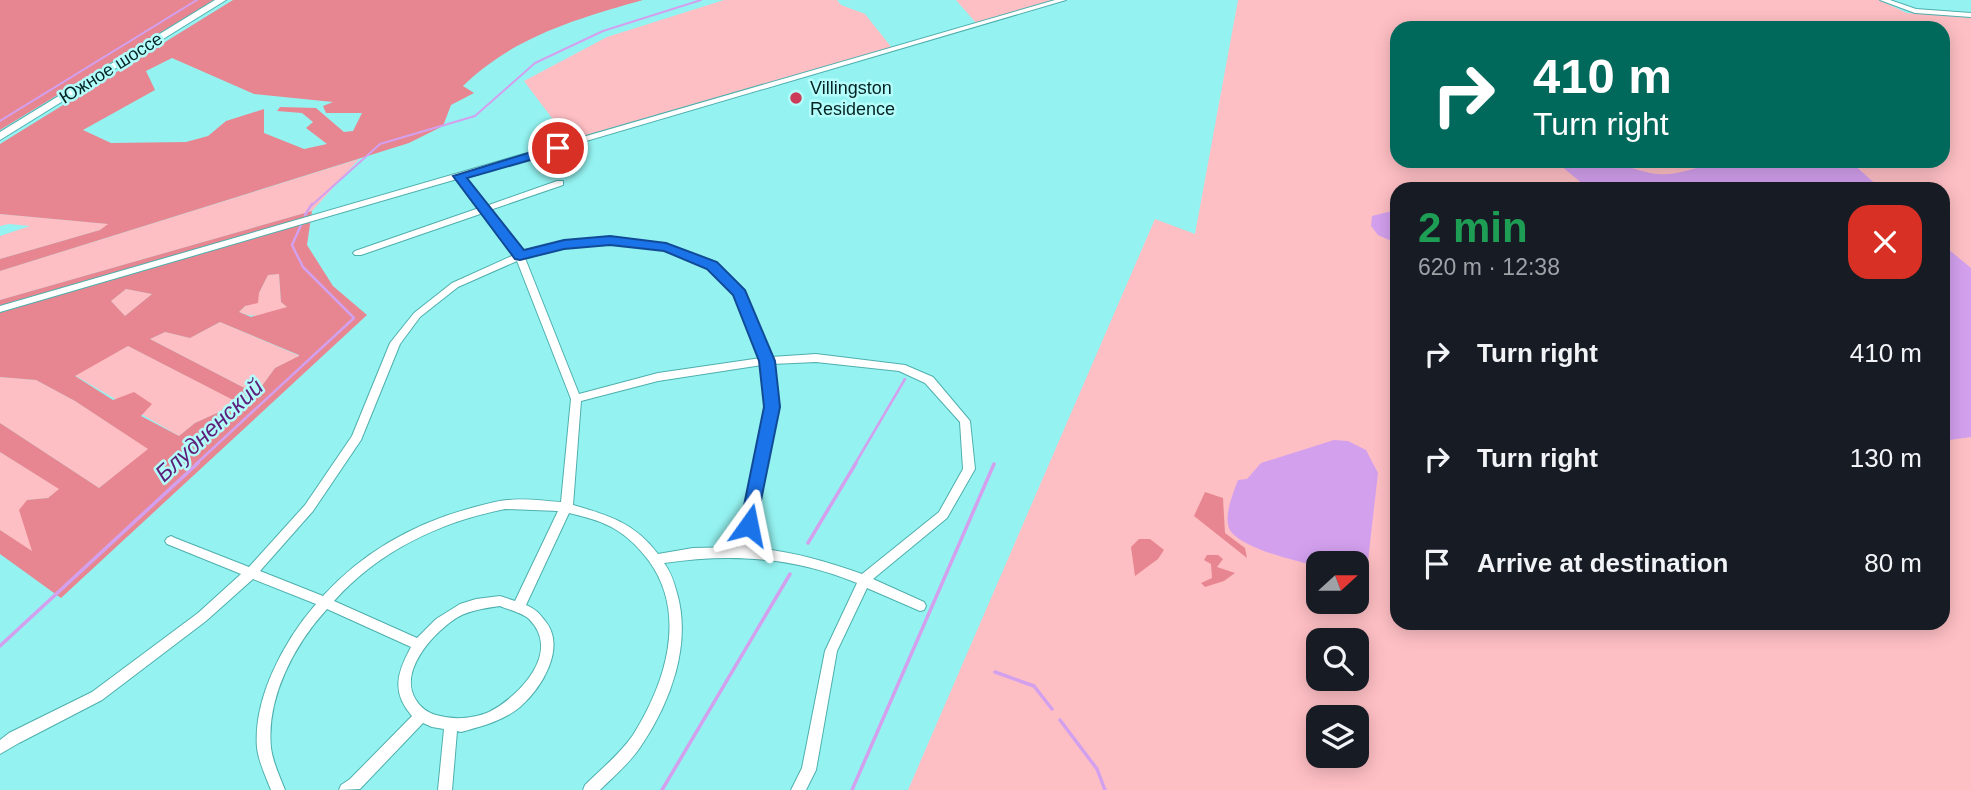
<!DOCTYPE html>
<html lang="en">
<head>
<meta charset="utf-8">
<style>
	body { margin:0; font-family:Helvetica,sans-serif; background:#242831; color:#f1f3f6; height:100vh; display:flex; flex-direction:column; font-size:26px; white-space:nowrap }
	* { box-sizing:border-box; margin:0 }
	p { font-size:23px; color:#9ea1a6 }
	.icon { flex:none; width:38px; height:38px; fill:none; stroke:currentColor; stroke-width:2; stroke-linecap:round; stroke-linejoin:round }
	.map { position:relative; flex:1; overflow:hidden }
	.drawer { position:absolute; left:1390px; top:182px; width:560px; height:448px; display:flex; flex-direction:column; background:#171b24; border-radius:21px; box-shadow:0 4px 18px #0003 }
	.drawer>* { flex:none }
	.top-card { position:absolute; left:1390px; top:21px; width:560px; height:147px; border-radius:21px; box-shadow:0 4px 18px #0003; background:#00695c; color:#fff; overflow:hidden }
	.needle { width:46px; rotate:69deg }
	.fabs { position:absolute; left:1306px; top:551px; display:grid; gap:14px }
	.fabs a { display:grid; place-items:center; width:63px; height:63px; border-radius:14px; background:#171b24; box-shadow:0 4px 18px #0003; font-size:35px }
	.pin { position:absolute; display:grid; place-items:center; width:60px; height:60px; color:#fff; margin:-30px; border:4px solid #fff; border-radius:50%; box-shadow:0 2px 7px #0007 }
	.me { position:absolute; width:77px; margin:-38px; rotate:12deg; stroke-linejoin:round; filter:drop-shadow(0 0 5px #0008) }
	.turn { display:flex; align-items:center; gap:24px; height:147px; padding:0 28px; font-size:32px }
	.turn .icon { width:91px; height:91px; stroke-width:2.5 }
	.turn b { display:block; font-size:49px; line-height:60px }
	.round { display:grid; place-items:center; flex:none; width:74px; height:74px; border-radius:21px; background:#242831 }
	.headline { display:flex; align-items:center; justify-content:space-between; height:119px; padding:0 28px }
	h1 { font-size:42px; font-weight:600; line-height:52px; color:#1e9e55 }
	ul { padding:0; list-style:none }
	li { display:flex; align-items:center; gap:21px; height:105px; padding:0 28px }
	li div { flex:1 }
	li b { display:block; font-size:26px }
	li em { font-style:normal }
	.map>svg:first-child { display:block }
	.green { fill:#febfc4; fill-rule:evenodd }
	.forest { fill:#e78690; fill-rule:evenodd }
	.water { fill:#d3a0ee }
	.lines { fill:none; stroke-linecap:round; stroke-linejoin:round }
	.stream-far2 { stroke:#d3a0ee; stroke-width:2 }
	.stream-far1 { stroke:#d3a0ee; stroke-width:2.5 }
	.stream { stroke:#d3a0ee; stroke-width:3.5 }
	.minor-casing { stroke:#4eafad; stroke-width:2 }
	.tertiary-casing { stroke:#4eafad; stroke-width:2 }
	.minor { fill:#fff; fill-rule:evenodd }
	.tertiary { fill:#fff; fill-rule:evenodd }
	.route { fill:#1a73e8; stroke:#114b97; stroke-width:2 }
	.poi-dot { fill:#cc3c59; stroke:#b3fdfb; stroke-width:2.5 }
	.labels { text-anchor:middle; stroke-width:5; stroke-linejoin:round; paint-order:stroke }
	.far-street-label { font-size:18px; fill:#042323; stroke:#b3fdfb }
	.far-poi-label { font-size:18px; fill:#042323; stroke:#b3fdfb; text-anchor:start }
	.water-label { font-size:23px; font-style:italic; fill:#5c1e78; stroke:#b3fdfb }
</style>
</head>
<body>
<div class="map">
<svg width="1971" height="790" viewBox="0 0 1971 790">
	<rect width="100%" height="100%" fill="#94f3f1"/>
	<path class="green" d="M724,0H837L841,5L865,14L892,48L570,142L524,81L607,37Z
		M956,0H1057L977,24Z
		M1238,0H1879L1907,13L1971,16V790H908L1155,219L1195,234ZM1396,28H1942V161H1396ZM1396,189H1942V623H1396ZM1318,564H1356V602H1318ZM1318,640H1356V679H1318ZM1318,718H1356V756H1318Z
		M359,159L312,211L0,300V271Z
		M0,214L109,224L100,230L0,259V236L30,226L9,224L0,226Z
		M279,274L281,302L287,307C273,316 254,319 239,312L259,293L268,275Z
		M126,289L152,294L125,316L111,301Z
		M220,322L300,356L275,368L256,394L150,339L165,332L190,338Z
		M128,346L240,403L195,423L179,436L74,375Z
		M0,377L36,380L75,401L149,449L99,488L0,423Z
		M0,452L60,489L48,498L27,500L32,552L0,530Z"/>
	<path class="forest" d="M0,0H214L0,130Z
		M233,0H643C576,19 513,37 463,86L474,93L451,105L443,126L409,143L0,271V259L100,230L108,224L0,214V144ZM172,58L254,94L333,102L323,106L326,113H362L353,131L344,132L316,108L280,107L277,111L302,113L313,122L306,128L327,144L304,149L264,133V109L226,121L208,136L186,142L111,143L83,130L155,90L146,71Z
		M312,211L307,245L333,286L367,315L61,598L0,554V530L32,551L19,510L27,500L48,498L59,489L0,452V423L99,488L148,449L75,401L36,380L0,377V300ZM279,274L281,302L287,307L251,317L239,312L245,306L258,303L259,293L268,275ZM126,289L152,294L125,316L111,301ZM220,322L299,355V356L275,368L256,394L150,339L165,332L190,338ZM128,346L239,403L195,423L179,436L141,416L152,404L134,392L113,400L75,376Z
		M1205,492L1223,498L1225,533L1245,548L1247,558L1194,516Z
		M1139,539H1150L1164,550L1158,559L1135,576L1131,547Z
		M1207,555H1218L1223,559L1217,567L1235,573L1224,581L1205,587L1201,583L1212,578L1211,564L1204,560Z"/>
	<path class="water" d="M1555,161C1569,161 1597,157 1610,161C1652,174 1660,181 1705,165V161H1850L1881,189H1589Z
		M1396,210V243L1378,235L1371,226L1372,216Z
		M1942,244L1971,268V437L1942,441Z
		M1334,440L1348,441L1366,450L1378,473L1368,561L1356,565L1318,564V566C1298,562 1236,547 1229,528C1224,514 1233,494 1238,480L1247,479L1261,463Z"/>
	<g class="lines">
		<path class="stream-far2" d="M0,121L197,0
			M311,206L380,144L475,116L535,63L603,31L701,0"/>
		<path class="stream-far1" d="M305,215L312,204
			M196,464L354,318L303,267L292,245L301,225
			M855,464L905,379"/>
		<path class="stream" d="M808,543L856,463
			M0,646L198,463
			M995,672L1034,686L1052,709
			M1060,720L1097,769L1105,790
			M662,790L790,574
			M852,790L994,464"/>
		<defs>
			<path id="minor" d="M1055,0H1066L464,177L486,206L557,181H563V185L490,210L522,252L564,241L610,237L666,244L715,264L744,293L771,357L816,354L905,365L933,377L970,421L975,469L947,518L873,579L924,602L926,606L924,610L920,611L867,588L837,651L816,770L806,790H791L802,768L825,651L857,583C794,557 731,553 664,563C671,572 674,582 677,593C692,645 670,703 641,746C630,763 614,776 600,790H583L585,785C601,769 620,754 633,735C665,684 688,615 649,561C638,546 622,531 605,524C594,519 581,516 569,513L526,605C537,610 539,613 546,622C566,648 542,688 520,707C503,721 483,726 461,732L457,731L452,790H438L444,729L432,727L423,723L360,789L339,790L341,785L350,779L412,716C391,692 397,673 411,647L327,609C294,645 266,698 271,748C273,763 280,777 285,790H271C266,777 259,763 257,748C253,698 284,641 316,604L253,579L206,621L102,700L19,743L0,754V740L9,733L92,692L198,613L241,574L167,544L165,541L167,538L171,536L175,538L249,567L305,505L352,436L390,343L414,313L452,283L514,255L483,213L361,255H355L353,253L355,251L479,208L457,179L0,312V306ZM610,243L664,250L709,268L735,294L761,358L658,373L579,394L525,258L564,247ZM517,261L571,399L561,502C544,501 525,498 507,500C497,501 486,504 475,507C417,522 364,551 323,596L260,571L313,511L361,440L400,344L420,317L458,287ZM816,362L899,371L925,383L960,422L963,469L939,512L862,574C826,561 788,550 750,548L777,407L772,364ZM762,365L767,407L738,547L693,548L658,554C635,523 608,515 573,505L581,401L658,381ZM505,509L558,511L515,601L500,596L476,599L460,604L436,619L417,638L334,601C379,551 440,522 505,509ZM500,606C509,610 522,613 529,619C562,652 520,696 489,712C473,719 453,720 436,715C428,713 420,707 416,700C397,671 435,631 458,617C471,610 486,608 500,606Z
				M1880,0H1890L1916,9L1971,13V17L1915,13Z"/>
			<path id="tertiary" d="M215,0H226L0,140V132Z"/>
		</defs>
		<use href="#minor" class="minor-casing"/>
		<use href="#tertiary" class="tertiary-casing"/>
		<use href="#minor" class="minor"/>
		<use href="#tertiary" class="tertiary"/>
	</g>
	<path class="route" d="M558,144L562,146V151L467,178L524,250L564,240L610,236L666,243L717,262L745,290L775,361L780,407L755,530L749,532L743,530L740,525L764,407L759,361L733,295L707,269L664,251L610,245L564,249L520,260L515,259L453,176Z"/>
	<circle class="poi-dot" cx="796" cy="98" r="7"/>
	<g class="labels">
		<g class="far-street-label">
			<text transform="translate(111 68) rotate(-32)" y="6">Южное шоссе</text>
		</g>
		<g class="far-poi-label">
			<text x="810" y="94">Villingston<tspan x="810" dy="21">Residence</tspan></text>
		</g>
		<g class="water-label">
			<text transform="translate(209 430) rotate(-43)" y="8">Блудненский</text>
		</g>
	</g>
</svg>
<div class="fabs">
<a><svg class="needle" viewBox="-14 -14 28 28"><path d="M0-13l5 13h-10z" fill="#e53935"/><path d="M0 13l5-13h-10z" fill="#9ea1a6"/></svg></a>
<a><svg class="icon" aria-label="search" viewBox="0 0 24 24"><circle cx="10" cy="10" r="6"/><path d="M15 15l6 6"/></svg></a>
<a><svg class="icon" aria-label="layers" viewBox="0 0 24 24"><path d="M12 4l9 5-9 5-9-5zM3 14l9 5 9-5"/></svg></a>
</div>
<div class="pin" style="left:558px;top:148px;background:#d93025"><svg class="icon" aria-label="arrive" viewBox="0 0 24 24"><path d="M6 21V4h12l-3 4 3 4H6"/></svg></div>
<svg class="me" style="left:749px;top:525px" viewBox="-20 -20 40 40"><path d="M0-17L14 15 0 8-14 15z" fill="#1a73e8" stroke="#fff" stroke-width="4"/></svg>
<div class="top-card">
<div class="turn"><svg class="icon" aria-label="right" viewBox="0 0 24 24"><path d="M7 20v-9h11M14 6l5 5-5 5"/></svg><div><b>410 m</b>Turn right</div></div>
</div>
<section class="drawer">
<div class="headline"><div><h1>2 min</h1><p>620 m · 12:38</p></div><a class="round" style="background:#d93025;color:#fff"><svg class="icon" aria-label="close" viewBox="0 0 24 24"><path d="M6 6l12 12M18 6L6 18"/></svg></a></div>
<ul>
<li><svg class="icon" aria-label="right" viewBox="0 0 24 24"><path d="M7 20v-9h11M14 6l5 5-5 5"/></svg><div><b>Turn right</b></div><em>410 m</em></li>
<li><svg class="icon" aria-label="right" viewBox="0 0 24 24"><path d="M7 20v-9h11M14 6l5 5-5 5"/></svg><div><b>Turn right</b></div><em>130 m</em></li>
<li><svg class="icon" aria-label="arrive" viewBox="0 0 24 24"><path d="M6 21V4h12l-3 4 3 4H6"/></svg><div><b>Arrive at destination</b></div><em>80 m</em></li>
</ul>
</section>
</div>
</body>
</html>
